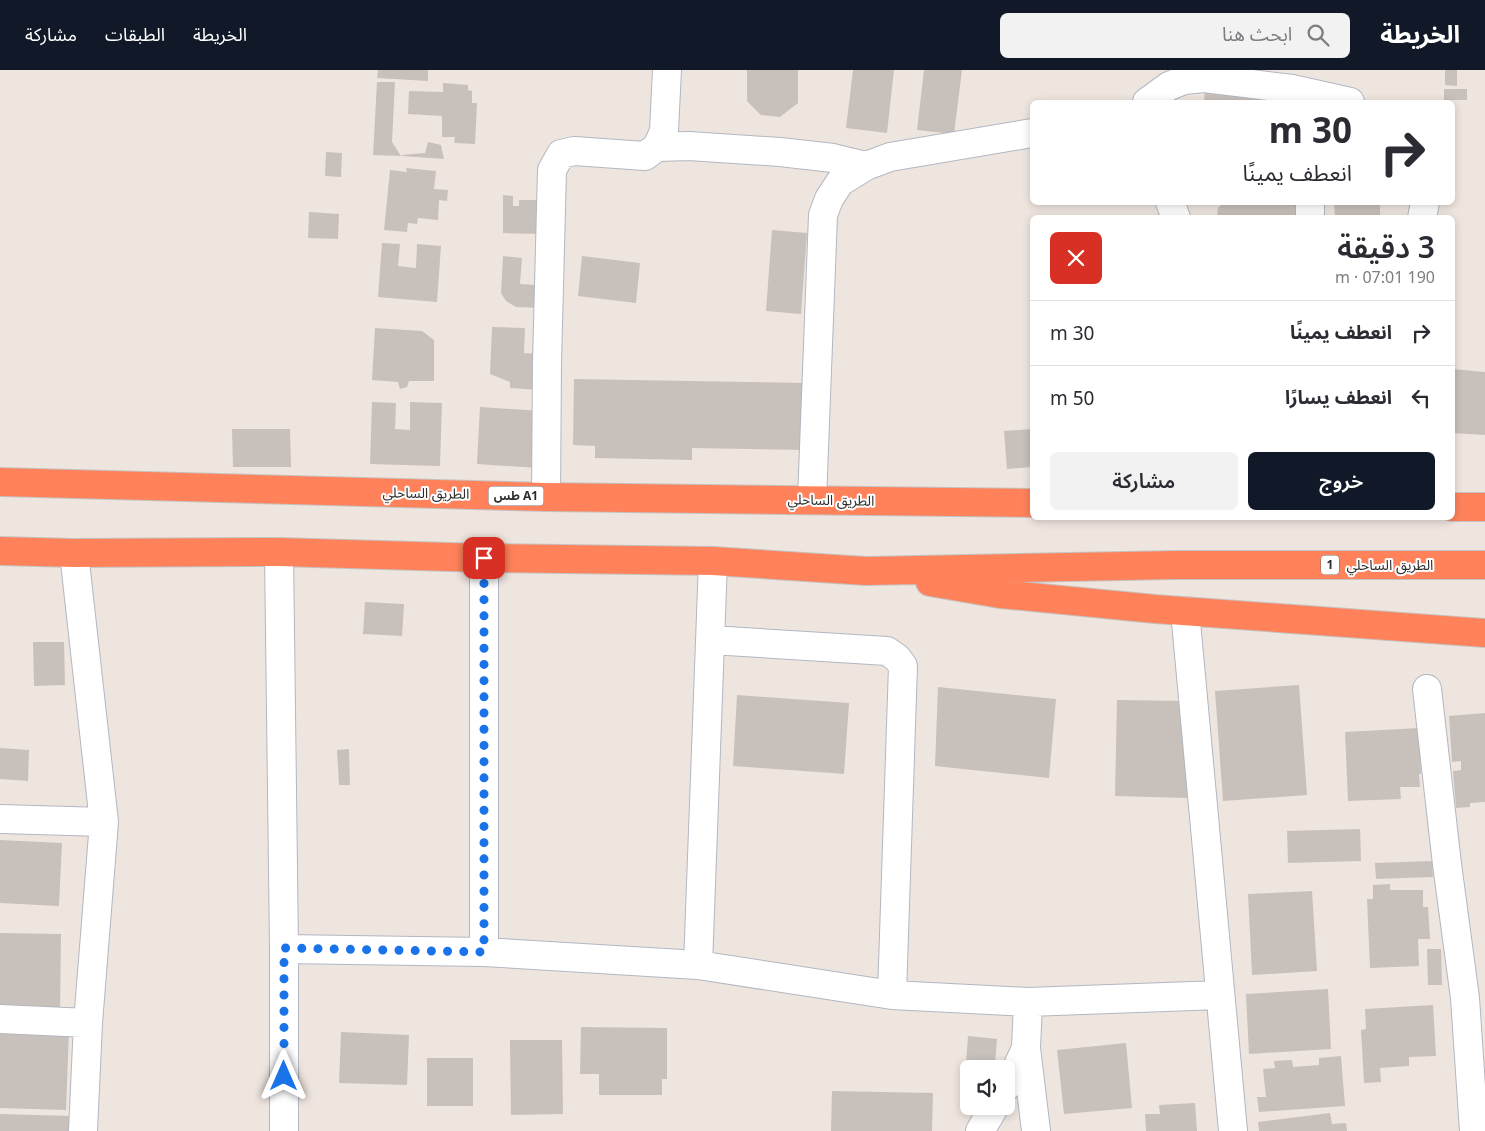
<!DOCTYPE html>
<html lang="ar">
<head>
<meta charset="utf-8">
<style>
	body { margin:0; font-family:"Noto Sans","Noto Sans Arabic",sans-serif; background:#f2f2f3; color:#2b2b33; direction:rtl; height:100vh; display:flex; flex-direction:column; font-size:19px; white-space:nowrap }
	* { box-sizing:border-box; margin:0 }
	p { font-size:16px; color:#7c7c81 }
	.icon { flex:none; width:28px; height:28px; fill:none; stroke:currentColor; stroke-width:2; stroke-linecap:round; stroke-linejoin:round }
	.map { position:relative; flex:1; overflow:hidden; direction:ltr }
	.sheet { position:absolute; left:1030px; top:145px; width:425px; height:305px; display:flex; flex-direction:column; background:#fff; border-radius:8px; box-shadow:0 2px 8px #0003; direction:rtl }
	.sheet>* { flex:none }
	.top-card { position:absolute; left:1030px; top:30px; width:425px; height:105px; border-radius:8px; box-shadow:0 2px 8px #0003; direction:rtl; background:#fff; color:#2b2b33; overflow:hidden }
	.buttons { position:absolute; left:960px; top:990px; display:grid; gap:10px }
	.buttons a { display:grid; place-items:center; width:55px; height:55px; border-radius:8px; background:#fff; box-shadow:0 2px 8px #0003; font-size:25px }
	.pin { position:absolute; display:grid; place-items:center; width:42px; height:42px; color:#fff; margin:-21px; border-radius:10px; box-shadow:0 2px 8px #0006 }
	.me { position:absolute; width:55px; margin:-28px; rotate:0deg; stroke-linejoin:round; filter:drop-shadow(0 0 4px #0008) }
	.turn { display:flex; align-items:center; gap:18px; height:105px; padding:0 20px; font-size:22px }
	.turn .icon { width:65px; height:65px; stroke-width:2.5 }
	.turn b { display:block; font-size:35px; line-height:42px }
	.round { display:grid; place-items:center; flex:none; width:52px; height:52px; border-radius:8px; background:#f2f2f3 }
	.overview { display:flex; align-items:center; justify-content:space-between; height:85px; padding:0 20px }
	h1 { font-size:30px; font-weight:600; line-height:38px }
	.primary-button { display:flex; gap:10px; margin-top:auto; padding:10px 20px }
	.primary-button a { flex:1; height:58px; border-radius:8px; background:#111827; color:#fff; font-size:20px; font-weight:600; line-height:58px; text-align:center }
	.primary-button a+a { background:#f2f2f3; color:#2b2b33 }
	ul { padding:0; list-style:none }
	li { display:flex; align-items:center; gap:15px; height:65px; padding:0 20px; border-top:1px solid #e1e1e2 }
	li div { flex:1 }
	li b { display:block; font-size:19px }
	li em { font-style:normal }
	header { display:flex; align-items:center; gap:30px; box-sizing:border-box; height:70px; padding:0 25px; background:#111827; color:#fff }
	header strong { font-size:24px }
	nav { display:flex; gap:28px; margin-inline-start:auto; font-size:18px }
	.search { width:350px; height:45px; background:#f2f2f3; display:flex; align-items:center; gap:12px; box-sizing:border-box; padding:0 18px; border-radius:8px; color:#7c7c81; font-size:19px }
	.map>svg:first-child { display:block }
	.building { fill:#c8c0ba }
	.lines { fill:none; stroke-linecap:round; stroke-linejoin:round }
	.minor-casing { stroke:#b2b7c1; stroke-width:30 }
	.highway-casing { stroke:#c4c4c4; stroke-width:30 }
	.minor { stroke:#fff; stroke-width:28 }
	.highway { stroke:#ff825a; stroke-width:28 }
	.route { stroke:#1a73e8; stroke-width:9; stroke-dasharray:0 16.2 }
	.labels { text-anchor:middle; stroke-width:4; stroke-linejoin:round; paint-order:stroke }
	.shield { fill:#fff; stroke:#6c6c6c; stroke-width:1 }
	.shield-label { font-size:12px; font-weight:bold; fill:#2d2d2d }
	.street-label { font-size:14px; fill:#2d2d2d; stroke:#fff }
</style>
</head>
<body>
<header>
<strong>الخريطة</strong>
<div class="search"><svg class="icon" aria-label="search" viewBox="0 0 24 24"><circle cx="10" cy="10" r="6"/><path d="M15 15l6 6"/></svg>ابحث هنا</div>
<nav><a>الخريطة</a><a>الطبقات</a><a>مشاركة</a></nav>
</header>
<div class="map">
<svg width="1485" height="1061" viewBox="0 0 1485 1061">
	<rect width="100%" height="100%" fill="#efe5df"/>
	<path class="building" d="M378,0H428V11L377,8Z
		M747,0H798V33L780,47L761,45L747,31Z
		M853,0H894L887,63L846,58Z
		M924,0H962L954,64L917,60Z
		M1445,0H1457V16L1445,15Z
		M377,12H395L392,72L401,86L373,85Z
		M443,13L468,15V20L472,21V33H477L475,74L454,73L455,67H442V46L408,44L409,21L443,22Z
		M1205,16L1274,19V32H1204Z
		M1444,19H1467V30H1444Z
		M428,72L441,75L444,89L402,86V85L425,83Z
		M326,82L342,83L341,107L325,106Z
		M406,98L436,101L434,119L448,120L447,131L439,130L438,150L418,148L417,154L408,153L407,162L384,160L390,100L407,102Z
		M503,125L513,126V136H519V130H538L543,164L503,163Z
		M1220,132H1295V148H1217L1218,137H1220Z
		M1334,132H1380V145L1335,146Z
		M309,142L339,144L338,169L308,168Z
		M772,160L807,163L801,244L766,241Z
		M382,173L400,174L398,196L416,198L417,174L441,176L437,232L378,227Z
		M503,186L522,188L520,214L537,215L541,238L516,237L506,231L501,223Z
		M582,186L640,193L636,233L578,226Z
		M492,257L525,258L524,283L538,284L537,320L510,318V312L490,304Z
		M375,258L422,261L434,270V311H409L407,317L400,319L398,312L372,310Z
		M1452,299L1485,302V365L1452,363Z
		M574,309L807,313V380L692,378V390L595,388V376L573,375Z
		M372,332L396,333L395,359L410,360V332L442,333L440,396L370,394Z
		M480,337L542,341L538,398L477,394Z
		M232,359H290L291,397H233Z
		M1032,359V397L1007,399L1004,361Z
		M365,532L404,534L402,566L363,564Z
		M33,572H64L65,615L34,616Z
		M1299,615L1307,725L1223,731L1215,621Z
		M938,617L1056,629L1049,708L935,696Z
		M737,625L849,633L844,704L733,696Z
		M1117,630L1188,631L1187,728L1115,726Z
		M1485,643V732L1470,733V737L1456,738L1453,701L1461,700V691L1452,692L1449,646Z
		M1419,658L1421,704H1419L1420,717H1400L1401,729L1348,731L1345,662Z
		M0,678L29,680L28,711L0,709Z
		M349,679L350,715H339L337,680Z
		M1360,759L1361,791L1288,793L1287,761Z
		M0,770L62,773L59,836L0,833Z
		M1432,791L1433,807L1376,809L1375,793Z
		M1390,814V820H1423V837H1428L1430,869H1418L1419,896L1370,898L1367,829H1373V815Z
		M1312,821L1317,901L1252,905L1248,824Z
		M0,863L61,864L60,944H0Z
		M1427,879H1441L1442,915H1428Z
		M1328,919L1331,979L1249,984L1246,924Z
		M1433,935L1436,986L1409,987V996L1380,998L1381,1012L1364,1013L1361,960L1366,959L1365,939Z
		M581,957L667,958V1009H662V1025H599V1004H580Z
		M0,958L69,960L66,1040L0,1038Z
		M341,962L409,965L407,1015L339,1013Z
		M968,966L997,969L995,995L966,993Z
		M510,970H562L563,1044L511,1045Z
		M1126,973L1132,1038L1064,1044L1057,980Z
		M1341,986L1345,1036L1259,1042L1257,1027H1266L1263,999L1275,998L1274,991L1292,990L1293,997L1319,995V988Z
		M427,988H473V1036H427Z
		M832,1021L933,1023L932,1061H831Z
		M1195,1033L1197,1061H1146L1145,1044H1160L1159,1035Z
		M1330,1043L1332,1054L1346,1053L1347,1061H1259L1258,1052Z
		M0,1044L72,1046L71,1061H0Z"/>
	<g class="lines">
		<defs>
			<path id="minor" d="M1147,32L1169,16L1184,10L1204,8L1292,19L1350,32
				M657,77L689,76L780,82L833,88L866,96
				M1170,132L1176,148
				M1310,148V132
				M1422,148L1425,132
				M546,427L547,293L552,100L561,84L574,81L645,86L657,77L664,61L667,0
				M812,430L823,145L829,129L840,112L866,96L890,87L1032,63
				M279,482L284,879V1061
				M74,483L104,752L88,953L83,1061
				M484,488V882
				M1185,541L1233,1061
				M711,570L887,581L897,588L903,596L892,925
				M1427,619L1447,794L1465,928L1474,1061
				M0,749L104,752
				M284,879L484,882L698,895L892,925L1028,932L1026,978L1014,1004L1006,1017
				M698,895L713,491
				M1028,932L1220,925
				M0,949L88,953
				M1026,978L1036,1061
				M980,1061L995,1036"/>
			<path id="highway" d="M0,412L546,427L1032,433
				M1452,437H1485
				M0,481L74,483L279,482L484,488L713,491L866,501L1176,495H1485
				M930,512L1000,524L1155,539L1485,563"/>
		</defs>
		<use href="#minor" class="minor-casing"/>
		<use href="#highway" class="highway-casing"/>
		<use href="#minor" class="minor"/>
		<use href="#highway" class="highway"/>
	</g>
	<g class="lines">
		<path class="route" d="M284,1006V878L484,882V488"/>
	</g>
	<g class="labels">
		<g class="shield">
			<rect x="488.5" y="416.5" width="55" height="19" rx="4"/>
			<rect x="1321" y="485.5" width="18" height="19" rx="4"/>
		</g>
		<g class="shield-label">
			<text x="516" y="430">طس A1</text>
			<text x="1330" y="499">1</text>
		</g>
		<g class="street-label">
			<text transform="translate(426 423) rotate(1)" y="5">الطريق الساحلي</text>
			<text transform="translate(831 430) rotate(1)" y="5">الطريق الساحلي</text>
			<text x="1390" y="500">الطريق الساحلي</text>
		</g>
	</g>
</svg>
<div class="buttons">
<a><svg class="icon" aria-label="sound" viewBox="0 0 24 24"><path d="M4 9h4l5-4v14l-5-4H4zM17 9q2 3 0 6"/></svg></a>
</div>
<div class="pin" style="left:484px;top:488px;background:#d93025"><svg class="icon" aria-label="arrive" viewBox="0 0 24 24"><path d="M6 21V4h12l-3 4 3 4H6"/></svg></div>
<svg class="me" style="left:284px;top:1006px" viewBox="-20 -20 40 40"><path d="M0-17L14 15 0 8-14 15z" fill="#1a73e8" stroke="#fff" stroke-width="4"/></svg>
<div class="top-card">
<div class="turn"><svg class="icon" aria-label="right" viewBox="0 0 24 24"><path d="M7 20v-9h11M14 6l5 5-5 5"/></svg><div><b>30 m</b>انعطف يمينًا</div></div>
</div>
<section class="sheet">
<div class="overview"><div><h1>3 دقيقة</h1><p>190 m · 07:01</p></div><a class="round" style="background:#d93025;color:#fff"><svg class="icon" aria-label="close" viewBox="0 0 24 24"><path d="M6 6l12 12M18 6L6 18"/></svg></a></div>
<ul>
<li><svg class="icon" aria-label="right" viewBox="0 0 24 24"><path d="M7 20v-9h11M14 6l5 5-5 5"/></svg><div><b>انعطف يمينًا</b></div><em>30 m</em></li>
<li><svg class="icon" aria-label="left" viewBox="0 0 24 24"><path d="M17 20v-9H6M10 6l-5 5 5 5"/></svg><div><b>انعطف يسارًا</b></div><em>50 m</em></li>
</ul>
<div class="primary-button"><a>خروج</a><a>مشاركة</a></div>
</section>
</div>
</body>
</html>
